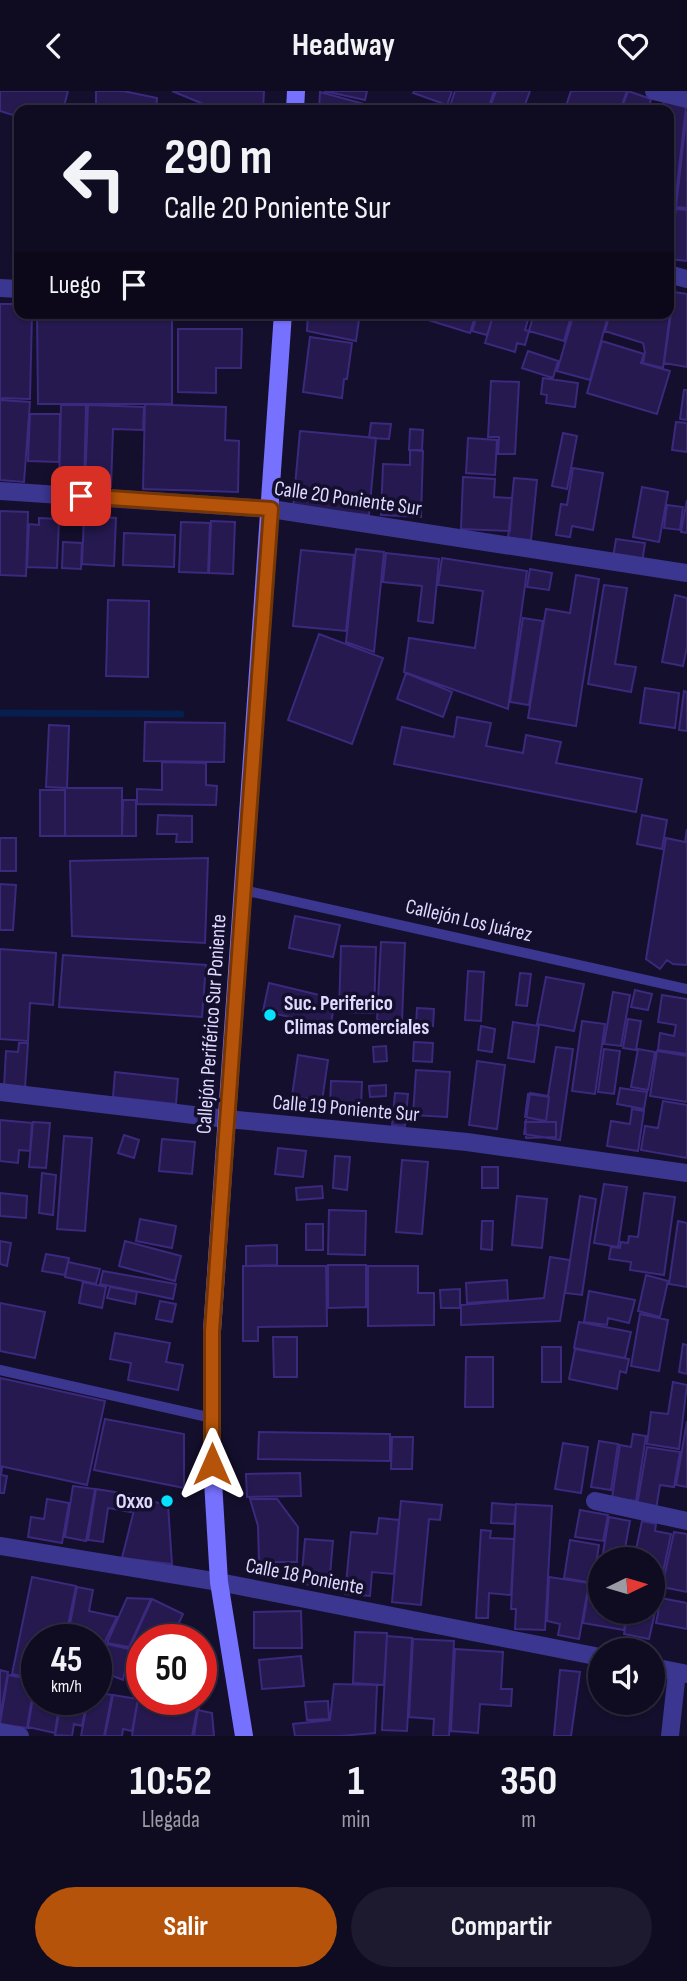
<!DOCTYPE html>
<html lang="es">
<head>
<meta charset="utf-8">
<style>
	body { margin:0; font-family:"Sofia Sans Condensed",sans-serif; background:#1d192e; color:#f1f3f6; height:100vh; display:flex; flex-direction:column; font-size:26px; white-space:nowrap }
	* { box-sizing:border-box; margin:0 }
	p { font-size:23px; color:#9b9ba5 }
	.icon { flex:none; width:38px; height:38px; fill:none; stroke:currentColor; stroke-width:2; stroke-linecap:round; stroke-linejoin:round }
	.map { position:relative; height:1645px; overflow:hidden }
	.sheet { display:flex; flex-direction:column; background:#0f0b21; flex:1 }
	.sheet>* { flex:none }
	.hud { position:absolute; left:14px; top:14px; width:660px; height:214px; border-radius:14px; box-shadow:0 2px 5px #0004,0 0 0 2px #2f2b3f; background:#0f0b21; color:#f1f3f6; overflow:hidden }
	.needle { width:46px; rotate:85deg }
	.controls { position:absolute; left:588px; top:1456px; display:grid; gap:14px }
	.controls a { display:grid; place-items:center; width:77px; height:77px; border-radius:50%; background:#0f0b21; box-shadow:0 2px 5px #0004,0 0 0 2px #2f2b3f; font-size:35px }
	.speed { position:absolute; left:21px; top:1533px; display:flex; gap:14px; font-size:35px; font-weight:700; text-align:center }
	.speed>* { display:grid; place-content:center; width:91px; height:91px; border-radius:50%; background:#0f0b21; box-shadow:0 2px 5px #0004,0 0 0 2px #2f2b3f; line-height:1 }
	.speed small { font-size:18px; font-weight:400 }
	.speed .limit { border:10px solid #d22; background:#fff; color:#111 }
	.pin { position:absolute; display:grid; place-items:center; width:60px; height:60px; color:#fff; margin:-30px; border-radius:14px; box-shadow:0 4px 10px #0006 }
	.me { position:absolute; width:77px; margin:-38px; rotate:0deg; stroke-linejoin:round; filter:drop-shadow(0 0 5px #0008) }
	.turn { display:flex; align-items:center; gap:24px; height:147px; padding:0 35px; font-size:32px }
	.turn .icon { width:91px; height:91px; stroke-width:2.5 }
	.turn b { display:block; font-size:49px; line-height:60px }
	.then { display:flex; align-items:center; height:66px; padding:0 35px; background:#0003; gap:14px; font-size:26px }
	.eta { display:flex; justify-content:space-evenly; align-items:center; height:119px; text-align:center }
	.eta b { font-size:42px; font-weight:700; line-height:49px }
	.primary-button { display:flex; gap:14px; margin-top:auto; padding:14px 35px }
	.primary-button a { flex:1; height:80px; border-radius:42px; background:#b45309; color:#fff; font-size:28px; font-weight:700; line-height:80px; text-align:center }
	.primary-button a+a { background:#1d192e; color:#f1f3f6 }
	header { display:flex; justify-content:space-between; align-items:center; height:91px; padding:0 35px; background:#0f0b21; font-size:32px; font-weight:700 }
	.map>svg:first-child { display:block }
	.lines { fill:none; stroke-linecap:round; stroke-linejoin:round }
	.stream { stroke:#061f4e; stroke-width:7 }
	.building { fill:#25194f; stroke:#3b297d; stroke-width:2 }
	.lane { stroke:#3b368f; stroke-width:10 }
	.street { stroke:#3b368f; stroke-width:18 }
	.secondary { stroke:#7771ff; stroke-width:18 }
	.route-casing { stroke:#753606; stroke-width:18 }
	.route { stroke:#b45309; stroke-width:12 }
	.poi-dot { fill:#06e1ff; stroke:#140f2c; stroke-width:2.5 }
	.labels { text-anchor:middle; stroke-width:7; stroke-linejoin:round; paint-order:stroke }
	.street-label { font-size:21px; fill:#dfdaff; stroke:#140f2c }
	.poi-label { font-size:21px; font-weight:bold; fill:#dfdaff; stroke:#140f2c; text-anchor:start }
</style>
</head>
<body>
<header><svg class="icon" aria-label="back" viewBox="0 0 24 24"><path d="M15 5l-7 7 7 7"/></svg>Headway<svg class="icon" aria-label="heart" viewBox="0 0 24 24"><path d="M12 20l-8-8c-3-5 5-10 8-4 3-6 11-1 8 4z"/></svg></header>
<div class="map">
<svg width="687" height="1645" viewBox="0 0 687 1645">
	<rect width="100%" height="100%" fill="#140f2c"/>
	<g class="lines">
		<path class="stream" d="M0,622L181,623"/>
	</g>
	<path class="building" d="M0,0H68L63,19H19V26L0,20Z
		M96,0H123L157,7L156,19H96Z
		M172,0H264L263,19H218Z
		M324,0H367L365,9Z
		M414,0H452L447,14L413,2Z
		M455,0H494L488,19H452L449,18Z
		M496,0H530L523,19H489Z
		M571,0H627L620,19H577L566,15Z
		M628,0L651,8L649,16L659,19H621Z
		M320,1L364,13L362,19H319Z
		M687,7L672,139H668V19H661L664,11Z
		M687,20V117L676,116Z
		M676,118L687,119V170L670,168Z
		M668,198L673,200L663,277L643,272L645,261L643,252L605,240L610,222H668Z
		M674,201L687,203V276L664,272Z
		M0,213H19V222H32L30,308L0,307Z
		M37,222H172V313H38Z
		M308,222H360L356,250L307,240Z
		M427,222H476L470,242L425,228Z
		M478,222H494L487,244L472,240Z
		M494,222H530L525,239L529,240L525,254L517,252L515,261L485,252Z
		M534,222H572L564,250L529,240Z
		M574,222H609L590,289L557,280Z
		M178,238H242L241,277H216V302L178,301Z
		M310,246L352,252L347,288H344L342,307L303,301Z
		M602,250L644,263L641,272L670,280L657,323L587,302Z
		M528,260L558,270L553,287L522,277Z
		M543,287L578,292L575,316L546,312L547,304L541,303Z
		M491,290L519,291L515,363H498L499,346H488Z
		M684,299H687V329L680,328Z
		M0,309L30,311L24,391L0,389Z
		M145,313L226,316L225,349L239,350L238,401L143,398Z
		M61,314H86L84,395L59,394Z
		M88,314L144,316L143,339L113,338L111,396H85Z
		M30,323H60L59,371L28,370Z
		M676,331L687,332V361L672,359Z
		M371,332L391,333L389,348L369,347Z
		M410,338L423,339L422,359H409Z
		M300,340L376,347L369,424L293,417Z
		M563,342L577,345L567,398L552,395Z
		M468,347L497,349L495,384L466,382Z
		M410,359L423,360L421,426L381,424L383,373L410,374Z
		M573,377L603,382L593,439L572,435L570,446L556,444L561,413L567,414Z
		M463,386L495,388L494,406L512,407L510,440L461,438Z
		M514,387L537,389L531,449L508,447Z
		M642,396L668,401L659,451L633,446Z
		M687,409V442L681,441Z
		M667,414L683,416L680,439L664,437Z
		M0,420L28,421L26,485L0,484Z
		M84,425L116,427L114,475L82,473Z
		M39,427L59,428L57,477L27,476L29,433L39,434Z
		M211,430L235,431L233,483L209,482Z
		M181,431L210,432L208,482L179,481Z
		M124,442L175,444L174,476L123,474Z
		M616,448L645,452L642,472L613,467Z
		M63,451L82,452L81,478L62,477Z
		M356,458L384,461L374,561L346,551Z
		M301,459L354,464L346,540L293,535Z
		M386,462L439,468L433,532L418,530L422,495L383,491Z
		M442,467L527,480L508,618L404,581L409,547L475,557L483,500L438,494Z
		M530,478L552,482L549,499L527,496Z
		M576,484L599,488L576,635L528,627L546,518L570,522Z
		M604,494L627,497L615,573L636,576L631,601L588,593Z
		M675,504L687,507V556L683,575L662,571Z
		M108,509L149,510L148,586L106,585Z
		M523,527L543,530L529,614L510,611Z
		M319,543L383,567L352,653L288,629Z
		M406,582L452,601L443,626L397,608Z
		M645,597L679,602L675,637L640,632Z
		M684,600L687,601V640L679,639Z
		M457,626L491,632L486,655L523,662L526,644L561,651L556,672L642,688L636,721L394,673L402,636L454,646Z
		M145,631L225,632L224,671L144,670Z
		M49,634L69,635L67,697L46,696Z
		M162,671L206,672V694L217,695L216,714L137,713V698L162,699Z
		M65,697H122V745H65Z
		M40,699H65V745H40Z
		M123,709H136V745H122Z
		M158,724L192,725V751H176L177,743H157Z
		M642,724L667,729L662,758L637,753Z
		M687,738V874L673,873L667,869L660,878L646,868L666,747L685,751Z
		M0,747H16V780H0Z
		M208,767L205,852L72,845L70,770Z
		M0,793L16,794L13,839H0Z
		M295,825L340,834L333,866L289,857Z
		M381,851L405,852L402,930L377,929Z
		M341,855L376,856L374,922L339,921Z
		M0,858L56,862L53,914L30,912L28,950L0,948Z
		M63,864L206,874L202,926L59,916Z
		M468,880L484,881L481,930L465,929Z
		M520,882L531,883L527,915L516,914Z
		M546,886L584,893L574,940L537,933Z
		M269,892L336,908L330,935L263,920Z
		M635,899L652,903L648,919L631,916Z
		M613,901L630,904L621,955L604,953Z
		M662,904L687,908V963L658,959L660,942L674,945L676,934L658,931Z
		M417,917L434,918L433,935L416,934Z
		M628,928L641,930L636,959L623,957Z
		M582,930L605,933L595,1003L572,1000Z
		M513,931L539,935L534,971L508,967Z
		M481,935L495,938L492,961L478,959Z
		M414,951L433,952L432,971L413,970Z
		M19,952H28L25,997L4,996L6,960L18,961Z
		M386,955L387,970L374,971L373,956Z
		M556,956L573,958L560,1049L524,1043L530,1002L548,1005Z
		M604,958L620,960L614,1003L598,1001Z
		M638,958L655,961L648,999L631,996Z
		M657,960L687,965V1011L650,1005Z
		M298,964L328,969L322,1010L292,1005Z
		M477,970L505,974L497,1038L469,1034Z
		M416,979L450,981L447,1026L413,1024Z
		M115,981L178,988L176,1013L113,1006Z
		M331,990L362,991L361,1016L330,1015Z
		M386,994V1005L370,1006L369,995Z
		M620,997L647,1001L644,1018L617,1013Z
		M395,1002L408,1003L405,1035L392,1034Z
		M528,1003L549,1006L546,1030L525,1026Z
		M663,1010L687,1014V1067L641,1059L645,1035L658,1037Z
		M632,1018L644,1020L638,1060L607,1055L611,1030L630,1033Z
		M0,1029L32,1032L30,1060L19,1059L18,1072L0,1070Z
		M33,1031L50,1032L46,1077L29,1076Z
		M525,1031H556V1046L526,1047Z
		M124,1044L139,1049L134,1067L118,1062Z
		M64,1045L92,1047L85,1140L57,1138Z
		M162,1048L195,1051L192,1083L159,1080Z
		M278,1057L306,1060L303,1086L275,1083Z
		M335,1065L350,1066L347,1099L333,1097Z
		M402,1069L428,1071L422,1143L396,1141Z
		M482,1076H498V1097H482Z
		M42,1082L56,1084L53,1124L39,1122Z
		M604,1093L627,1096L618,1156L594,1152Z
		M322,1095L323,1107L297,1109L296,1097Z
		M0,1102L27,1105L26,1127L0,1125Z
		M644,1102L675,1106L664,1184L630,1179L631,1171L609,1168L611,1156L620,1157L621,1151L628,1152L629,1145L638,1146Z
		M517,1105L547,1108L542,1157L512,1154Z
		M580,1105L596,1108L582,1204L565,1202Z
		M329,1119L366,1120L365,1164L328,1163Z
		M140,1128L176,1135L172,1157L136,1150Z
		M482,1130H493L492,1159L481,1158Z
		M678,1130L687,1132V1196L669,1193Z
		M306,1133H323V1159H306Z
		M0,1150L11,1152L7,1175L0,1173Z
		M125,1150L181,1165L175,1190L119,1175Z
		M277,1154V1174L246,1175V1155Z
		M46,1163L69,1167L65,1184L42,1180Z
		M550,1166L570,1169L560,1230L461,1234V1214L544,1207Z
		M68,1171L100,1178L96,1193L65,1186Z
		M328,1174H366V1216L328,1217Z
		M243,1175H326L327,1235L258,1236V1250H243Z
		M368,1175H418V1202H434V1234L368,1235Z
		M103,1180L176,1193L173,1208L100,1193Z
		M646,1184L668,1190L660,1226L638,1220Z
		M507,1189L508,1209L467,1212L466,1192Z
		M83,1191L106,1196L102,1217L79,1212Z
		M110,1196L137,1201L135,1213L107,1207Z
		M460,1198V1217H441L440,1199Z
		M589,1200L635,1209L629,1232L608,1227L607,1234L584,1231Z
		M160,1210L176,1213L172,1231L156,1228Z
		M0,1212L45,1221L35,1267L0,1260Z
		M640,1223L668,1229L659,1280L631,1275Z
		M579,1231L631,1241L625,1267L574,1257Z
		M115,1242L170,1252L166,1271L183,1274L178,1299L128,1289L131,1272L110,1268Z
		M273,1246H297V1286H274Z
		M683,1253L687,1254V1283L679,1281Z
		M542,1256H561V1291H542Z
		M575,1258L629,1268L626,1282L620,1280L617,1298L569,1288Z
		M466,1266H493V1316H465Z
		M0,1287L105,1310L87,1394L0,1375Z
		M673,1291L687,1294L679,1358L647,1353L651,1321L668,1323Z
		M105,1328L184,1343V1397L94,1379Z
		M687,1330V1396L676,1394Z
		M259,1341L390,1343V1370L258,1368Z
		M633,1343L646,1345L636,1410L612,1407L620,1354L631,1356Z
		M392,1346H413L412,1378H391Z
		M599,1350L618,1353L611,1399L591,1396Z
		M563,1352L588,1356L581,1402L555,1398Z
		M647,1356L680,1361L674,1396L660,1394L656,1418L637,1415Z
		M0,1376L2,1377L1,1384L7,1385L4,1402H0Z
		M300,1382L301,1405L247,1406L246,1383Z
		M73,1395L95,1398L86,1450L65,1446Z
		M96,1398L134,1404L131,1421L108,1417L103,1451L88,1449Z
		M137,1407L168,1414L172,1473L122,1467Z
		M47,1408L69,1412L62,1452L28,1446L31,1426L44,1428Z
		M250,1408H277L298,1436L297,1471H259L258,1435Z
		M401,1410L442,1414L440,1429L429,1428L421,1514L392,1511Z
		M492,1412L516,1414L514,1433L491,1432Z
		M516,1413L552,1415L545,1539L515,1538L516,1518H511Z
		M580,1419L608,1424L603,1450L575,1446Z
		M609,1426L630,1430L623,1468H602Z
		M379,1427L399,1429L394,1483L372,1481L370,1505L345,1503L351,1441L377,1443Z
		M642,1430L656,1433L655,1440L671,1443L660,1495L653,1493V1468H634Z
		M481,1439L491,1440L490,1447L514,1448L511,1504L489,1502L488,1527H476Z
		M674,1441L687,1443V1501L662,1496Z
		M305,1448L333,1450L329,1495L301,1493Z
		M570,1449L599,1454L593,1492L564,1487Z
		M32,1486L76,1495L65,1549H37V1588L12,1583Z
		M549,1486L589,1492L579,1548L558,1544L560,1533L547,1530Z
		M589,1495L600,1496V1521H627L624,1539L583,1532Z
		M77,1496L93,1499L89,1520L117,1526L96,1569V1549H67Z
		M127,1507L151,1508L129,1556L107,1552Z
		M653,1507L658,1508L649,1548L624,1543L628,1521H653Z
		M661,1507L687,1512V1538L656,1532Z
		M152,1508L183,1523L177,1536L201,1549H142V1558L130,1556Z
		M301,1520L302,1557H254V1521Z
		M355,1541L387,1542L384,1594L353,1592Z
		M387,1545L412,1547L407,1640L382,1639Z
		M413,1548L454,1550L449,1645H433L434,1628L409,1626Z
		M107,1553L129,1558L123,1589L97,1579Z
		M137,1558L142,1559V1605L136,1604L139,1589L131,1587Z
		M455,1558L503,1561L501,1598H512L511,1615L480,1613L478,1642L451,1640Z
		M301,1565L304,1595L262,1598L259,1569Z
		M201,1571L204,1594L199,1617L156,1608H201Z
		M0,1579L8,1581L0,1626Z
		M560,1579L580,1581L571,1645H554Z
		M8,1584L35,1589L27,1637L0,1633Z
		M36,1590L37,1608H60L55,1642L28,1636Z
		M334,1593L377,1594L375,1642L340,1645H295L293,1633L330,1629Z
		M96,1601L112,1604L104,1645H81L88,1608H96Z
		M113,1604L138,1608L132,1640L123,1638L122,1645H105Z
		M62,1608H87L82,1635L74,1633L72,1645L55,1644Z
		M138,1608L197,1619L192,1645H132Z
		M328,1610L329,1628L307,1629L305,1611Z
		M198,1619L212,1622L214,1645H194Z"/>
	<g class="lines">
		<path class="lane" d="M243,799L687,898
			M0,1279L212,1327"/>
		<path class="street" d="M654,0L687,8
			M668,183L687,188
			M0,197L19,198
			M0,400L271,418L687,482
			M0,1001L227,1028L467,1051L687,1082
			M595,1410L687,1430
			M0,1455L219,1491L600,1566
			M653,1576L687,1583
			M0,1641L20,1645
			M670,1645L677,1581"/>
		<path class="secondary" d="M295,19L296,0
			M244,1645L219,1491L212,1373V1240L283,222"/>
	</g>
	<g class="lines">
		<defs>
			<path id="route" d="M81,405L271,418L212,1240V1373"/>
		</defs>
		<use href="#route" class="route-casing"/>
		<use href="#route" class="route"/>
	</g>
	<g class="poi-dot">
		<circle cx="270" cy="924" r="7"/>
		<circle cx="167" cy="1410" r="7"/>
	</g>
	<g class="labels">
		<g class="street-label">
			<text transform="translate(348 407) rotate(8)" y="7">Calle 20 Poniente Sur</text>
			<text transform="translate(469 829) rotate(13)" y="7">Callejón Los Juárez</text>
			<text transform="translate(211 933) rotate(-86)" y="7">Callejón Periférico Sur Poniente</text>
			<text transform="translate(346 1017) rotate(5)" y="7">Calle 19 Poniente Sur</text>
			<text transform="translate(305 1485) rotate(11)" y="7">Calle 18 Poniente</text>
		</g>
		<g class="poi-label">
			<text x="284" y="919">Suc. Periferico<tspan x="284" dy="24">Climas Comerciales</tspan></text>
			<text x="153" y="1417" text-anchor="end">Oxxo</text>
		</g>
	</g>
</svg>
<div class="controls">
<a><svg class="needle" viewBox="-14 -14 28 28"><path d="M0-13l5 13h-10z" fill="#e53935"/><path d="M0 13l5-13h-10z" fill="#9b9ba5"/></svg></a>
<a><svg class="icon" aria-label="sound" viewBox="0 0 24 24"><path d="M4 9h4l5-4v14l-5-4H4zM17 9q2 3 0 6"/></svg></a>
</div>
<div class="speed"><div>45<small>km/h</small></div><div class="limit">50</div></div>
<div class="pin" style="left:81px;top:405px;background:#d93025"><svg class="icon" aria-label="arrive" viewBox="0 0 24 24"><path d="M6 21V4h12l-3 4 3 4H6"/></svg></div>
<svg class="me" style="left:212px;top:1373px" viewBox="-20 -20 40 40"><path d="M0-17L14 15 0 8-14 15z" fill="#b45309" stroke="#fff" stroke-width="4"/></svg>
<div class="hud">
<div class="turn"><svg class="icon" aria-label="left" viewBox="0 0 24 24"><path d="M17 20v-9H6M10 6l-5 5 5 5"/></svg><div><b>290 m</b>Calle 20 Poniente Sur</div></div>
<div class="then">Luego<svg class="icon" aria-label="arrive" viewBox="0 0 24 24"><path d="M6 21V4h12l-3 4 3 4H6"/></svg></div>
</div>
</div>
<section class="sheet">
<div class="eta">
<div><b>10:52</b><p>Llegada</p></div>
<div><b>1</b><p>min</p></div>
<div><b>350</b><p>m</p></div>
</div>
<div class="primary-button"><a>Salir</a><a>Compartir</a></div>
</section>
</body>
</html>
